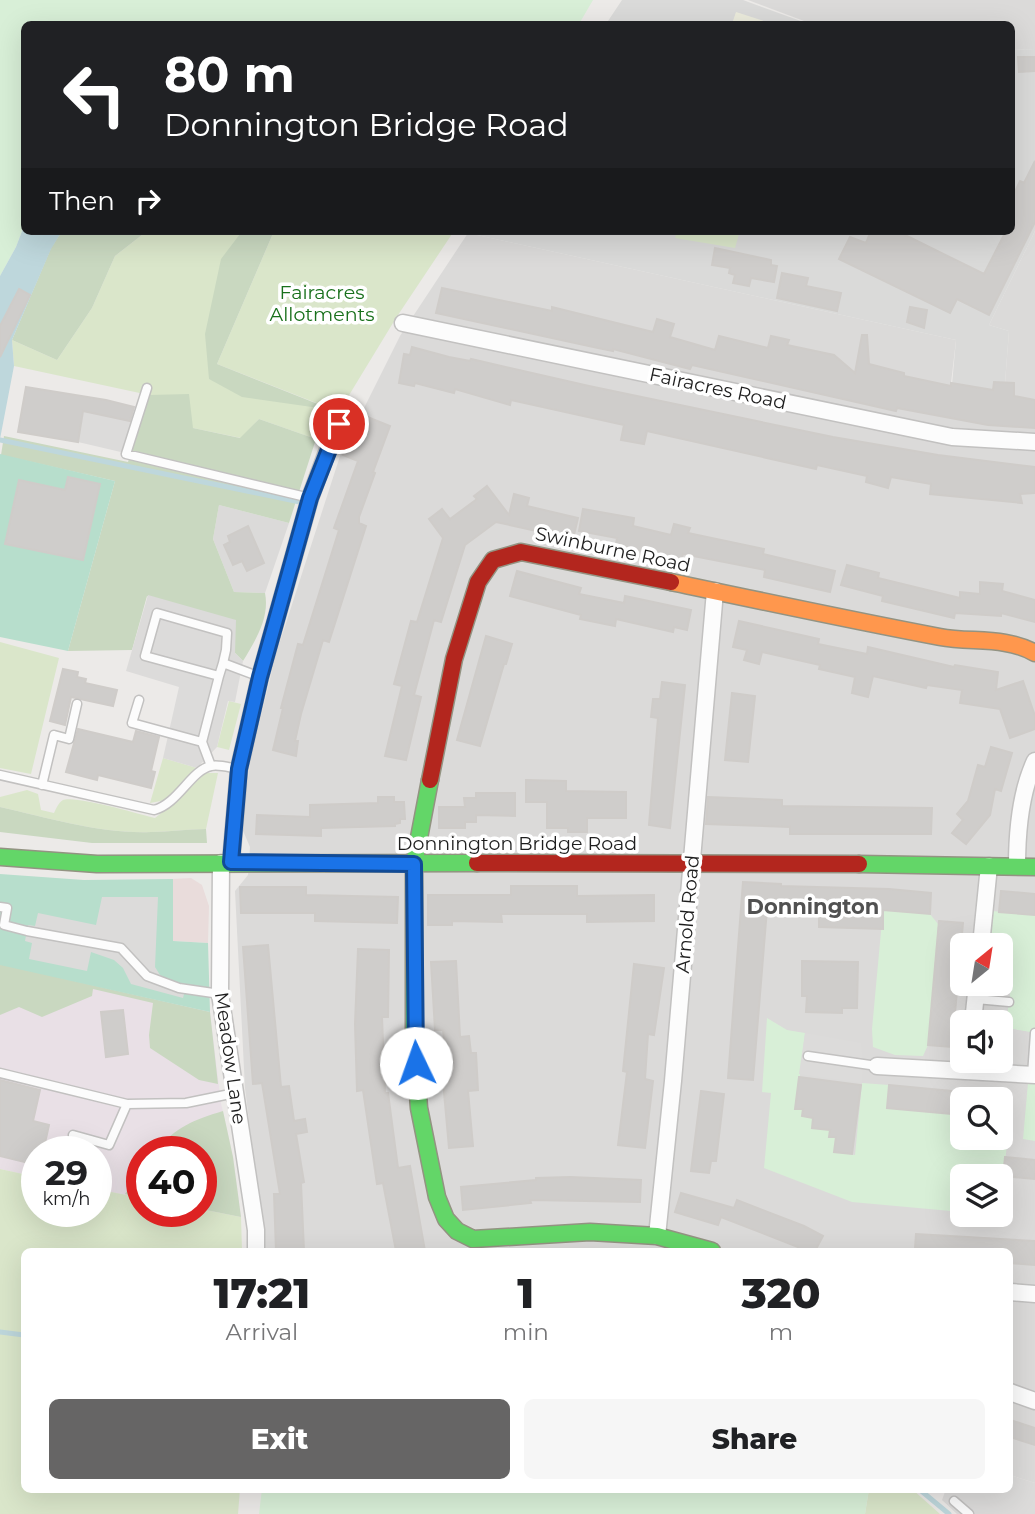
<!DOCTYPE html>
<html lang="en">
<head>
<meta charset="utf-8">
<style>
	body { margin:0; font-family:Montserrat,sans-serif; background:#f6f6f6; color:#202124; height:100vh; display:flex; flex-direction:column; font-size:26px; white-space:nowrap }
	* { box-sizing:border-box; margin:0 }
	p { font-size:23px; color:#757577 }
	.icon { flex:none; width:38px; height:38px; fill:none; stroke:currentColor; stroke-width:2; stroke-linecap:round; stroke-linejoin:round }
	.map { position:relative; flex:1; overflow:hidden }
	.details { position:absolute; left:21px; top:1248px; width:992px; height:245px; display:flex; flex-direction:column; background:#fff; border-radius:10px; box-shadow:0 7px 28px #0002 }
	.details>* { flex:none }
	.top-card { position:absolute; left:21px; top:21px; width:994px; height:214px; border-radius:10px; box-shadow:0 7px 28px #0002; background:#202124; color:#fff; overflow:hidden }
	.needle { width:46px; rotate:30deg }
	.tools { position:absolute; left:950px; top:933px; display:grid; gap:14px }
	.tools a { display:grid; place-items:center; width:63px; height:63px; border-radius:10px; background:#fff; box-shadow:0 7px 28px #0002; font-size:35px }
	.speed { position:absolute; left:21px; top:1136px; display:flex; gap:14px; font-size:35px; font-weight:700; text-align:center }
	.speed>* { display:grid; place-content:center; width:91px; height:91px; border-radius:50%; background:#fff; box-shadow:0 7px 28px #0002; line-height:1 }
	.speed small { font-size:18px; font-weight:400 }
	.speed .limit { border:10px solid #d22; background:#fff; color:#111 }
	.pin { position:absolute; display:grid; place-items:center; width:60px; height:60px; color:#fff; margin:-30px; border:4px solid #fff; border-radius:50%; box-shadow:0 2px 7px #0007 }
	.me { position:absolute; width:77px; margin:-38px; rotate:357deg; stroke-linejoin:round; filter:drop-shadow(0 0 5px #0008) }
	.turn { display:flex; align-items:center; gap:24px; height:147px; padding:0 28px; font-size:32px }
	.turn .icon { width:91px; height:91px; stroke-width:2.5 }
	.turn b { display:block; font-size:49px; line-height:60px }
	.then { display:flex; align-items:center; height:66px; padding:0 28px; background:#0003; gap:14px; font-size:26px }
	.eta { display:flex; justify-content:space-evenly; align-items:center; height:119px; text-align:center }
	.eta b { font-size:42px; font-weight:800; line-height:49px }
	.primary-button { display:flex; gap:14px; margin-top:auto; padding:14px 28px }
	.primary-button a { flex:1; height:80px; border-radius:10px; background:#666565; color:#fff; font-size:28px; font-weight:800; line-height:80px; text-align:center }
	.primary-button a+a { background:#f6f6f6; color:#202124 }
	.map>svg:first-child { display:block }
	.residential { fill:#dbdad9; fill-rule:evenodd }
	.commercial { fill:#e9dcdb }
	.industrial { fill:#e9e0e6 }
	.religious { fill:#dadad9 }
	.farmland { fill:#ebebdc }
	.grass { fill:#dae6ca }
	.forest { fill:#c9d8c0 }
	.park { fill:#d8efd7 }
	.pitch { fill:#b7decc }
	.parking { fill:#dcdbda }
	.water { fill:#bed7dc }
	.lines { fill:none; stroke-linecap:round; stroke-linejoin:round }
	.stream { stroke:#bed7dc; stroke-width:5 }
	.building { fill:#cfcdcb; stroke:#cfccc9; stroke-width:2 }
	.lane-casing { stroke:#c2c1c0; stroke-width:11 }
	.street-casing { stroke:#c2c1c0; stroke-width:19 }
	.fast-casing { stroke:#939382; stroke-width:19 }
	.slow-casing { stroke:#939382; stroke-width:19 }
	.jam-casing { stroke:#939382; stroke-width:19 }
	.lane { stroke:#fcfcfc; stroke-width:8 }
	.street { stroke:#fcfcfc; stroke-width:16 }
	.fast { stroke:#63d668; stroke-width:16 }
	.slow { stroke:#ff974d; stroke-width:16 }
	.jam { stroke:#b3261e; stroke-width:16 }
	.route-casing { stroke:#114b97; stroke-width:18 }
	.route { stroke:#1a73e8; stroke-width:12 }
	.labels { text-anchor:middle; stroke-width:7; stroke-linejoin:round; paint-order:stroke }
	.park-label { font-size:19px; fill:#18701b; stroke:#fff }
	.street-label { font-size:19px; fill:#1e1e1e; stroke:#fff }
	.neighbourhood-label { font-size:21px; font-weight:bold; fill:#515151; stroke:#fff }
</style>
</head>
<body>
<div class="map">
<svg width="1035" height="1514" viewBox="0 0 1035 1514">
	<rect width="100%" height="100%" fill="#eceae8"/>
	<path class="residential" d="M748,0H1035V49L1012,50V24H812Z
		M1035,231V1483L1010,1475V1251H265L245,1088L235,891L248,875L250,847L241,826L251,758L276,654L340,456L400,336L468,233L956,340L951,383L1014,396L1005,383L1009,331L989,325ZM962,945H1001V984H962ZM962,1022H1001V1060H962ZM962,1099H1001V1138H962ZM962,1176H1001V1214H962Z
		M219,505L289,523L265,593L234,592L213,539Z"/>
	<path class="commercial" d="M191,878L202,885L209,906L208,943L173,941V879Z"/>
	<path class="industrial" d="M0,965L210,1012L221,1103L233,1157L241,1217L201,1209V1152H142V1198L96,1189V1152H37V1177L0,1169Z"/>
	<path class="religious" d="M622,0H743L809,24H606Z
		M1035,49V231L989,325L1009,331L1005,382L1014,383L1015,427L943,417L945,395L951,396L956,340L468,233L469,231H1012V50Z"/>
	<path class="farmland" d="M736,12L773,24H732Z"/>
	<path class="grass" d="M147,231H236L240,234L209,379L329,408L217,364L274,231H454L396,318L340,410H333L316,439L259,419L241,438L193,428L149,395L14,366L12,340L57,360L92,308L115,256Z
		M677,231H740L735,248L675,238Z
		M0,642L59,658L31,774L0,768Z
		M229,701L241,704L229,750L217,747Z
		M163,758L197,768L166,800L150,803Z
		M205,773H218L206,829C187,829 169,832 151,832C101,834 49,818 0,807V797L27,790L38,794L41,810L54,813C56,809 58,803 63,800C75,795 139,814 155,818L179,799Z
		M0,1169L37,1177V1211H96V1189L142,1198V1211L201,1209L241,1217L242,1251H24V1489H240L238,1514H0Z
		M869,1489H912L940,1514H865Z"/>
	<path class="forest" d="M62,231H147L115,256L92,308L57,360L12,340L51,248Z
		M236,231H274L217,364L333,410L242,397L209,379L205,334L221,259L240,234Z
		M189,394L193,428L240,438L259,419L316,439L289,523L219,505L213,539L234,592L265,593C270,618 255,641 243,661L235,653L147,596L132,650L68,651L115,481L1,455L4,436L128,462L149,395Z
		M0,807C49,818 101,834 151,832C169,832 187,829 206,829L207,843H92L0,832Z
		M0,964L210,1012L218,1084L199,1080L150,1048L149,1035L153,1003L93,989L92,996L42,1017L19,1007L0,1015Z
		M223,1111L233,1157L241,1217L201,1209V1152L155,1151C176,1127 193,1120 223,1111Z
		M142,1168V1198L125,1194L141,1170Z"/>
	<path class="park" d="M0,0H593L579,24H24V226L16,247L0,276Z
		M883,910L930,914L938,924L928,1045L923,1056L895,1055L873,1047L872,1029Z
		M992,911L1035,915V1033L1012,1029L1008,1062L992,1061L1001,1060V1028H1005L1011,981L1001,980V945H987Z
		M767,1018L787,1030L805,1033L796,1108L803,1109L802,1116L813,1118L830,1130L829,1137H836L834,1152L855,1155L862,1083L889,1085L887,1108L962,1115V1138H1001V1118L1010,1119L1001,1196V1176H962V1212L852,1202L764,1168L771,1093L762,1092Z
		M1028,1083L1035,1084V1141L1023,1139Z
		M262,1489H869L865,1514H259Z"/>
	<path class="pitch" d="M0,454L115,481L68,651L0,637Z
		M0,874L84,880L173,879V941L208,943L210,1012L0,965Z"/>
	<path class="parking" d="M85,403L103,415L134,422L125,453L78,442Z
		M148,595L236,620L235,653L243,661L235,702L228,701L217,747L197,768L163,758L179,687L126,671Z
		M102,897H158L155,967L160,975L173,983L186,986L183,998L131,984L123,968L114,960L91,952L87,971L29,959L32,943L25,941L28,925L35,926L38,913L96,925Z
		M1001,980L1012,981L1005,1028H1001V1022H977L982,984H1001Z
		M1012,1029L1035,1033V1064L1008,1062Z
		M805,1033L861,1043L863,1064L862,1083L799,1074Z
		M1010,1475L1035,1483V1514H957L942,1500L946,1489H1010Z"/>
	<path class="water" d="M24,226V231H62L51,249L12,340L14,366L0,439V276L16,247Z"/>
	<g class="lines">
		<path class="stream" d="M0,440L300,502
			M0,1332L24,1335
			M919,1489L949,1514"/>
	</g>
	<path class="building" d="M1018,57H1035V71L1019,72Z
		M1035,161V222L989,315L957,299L950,313L839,259L850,237L866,243L871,231H907L905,235L984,274L1006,231H1012V198L1020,181L1024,183Z
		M715,248L771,260V265L777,266L774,282L751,278L749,286L733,283L735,275L729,273L730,268L712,265Z
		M782,273L808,278L806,286L841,293L837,311L777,298Z
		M442,288L552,311V307L653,332L657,319L674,324L670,337L715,350L719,336L768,348L771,336L789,340L787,345L834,355L855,373L862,335H867L869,364L904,373V376L951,386V383L993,390L994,382L1014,383V396L1035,400V428L988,425L897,408L896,411L692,365L690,369L613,349V351L598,348L436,313Z
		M19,289L30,295L0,357V326Z
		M910,307L927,310L924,328L907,322Z
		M412,347L449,357L470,361L471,359L589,386L833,437L938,455L1035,467V493L1020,494L1022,503L930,494L931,484L891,477L888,488L866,482L867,476L817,465L816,469L647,431L644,444L621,440L624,425L511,400L510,405L455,389L454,393L415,383L414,386L399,383L404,354L410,355Z
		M26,387L106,400L134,407L130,421L83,411L78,442L18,432Z
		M360,414L390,426L373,472L375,473L359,517V523L366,526L329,642L323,640L301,714L295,741H298L296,756L273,750L283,708H281L298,644L303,645L339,530L334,528L358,461L343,455Z
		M68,477L100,484L83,560L5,544L19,480L65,490Z
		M487,486L509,515L514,494L529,498L527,506L578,518L573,539L496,522L465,545L441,622L434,620L414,695L421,697L406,760L385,756L402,686L394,684L411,621L417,622L443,538L429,519L442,509L450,519L477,499L474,496Z
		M583,509L634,518L633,526L671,535L674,524L690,528L688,533L764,549L763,554L835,571L830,592L764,577L765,570L683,554L681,561L616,544L617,538L579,531Z
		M248,526L264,563L247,571L242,561L233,565L224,545L230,542L228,536Z
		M847,565L879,573L878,578L960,598V592L980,594V582L1003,584L1002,591L1035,600V622L1001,613V616L955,613L954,618L882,601L883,596L841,585Z
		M517,571L581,588L579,594L624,603L625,596L691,610L687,630L674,627L673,632L616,619L615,626L580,619L581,615L510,596Z
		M739,621L819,639L818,644L867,654L868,647L954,667L955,665L998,672L996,690L1023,681L1035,716V729L1010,738L1000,709L960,703L962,690L927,685L926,688L873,676L868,697L852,693L855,677L819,669L820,665L762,652L759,664L744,660L747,650L733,647Z
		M486,636L512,644L506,664H504L480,746L457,740Z
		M63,669L78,672L77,677L86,679L85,683L117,690L113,706L71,697L65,725L50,721Z
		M662,682L685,685L670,828L649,825L658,718L651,717L653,699H660Z
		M732,693L755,696L748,762L725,760Z
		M78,729L133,742L136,731L159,737L151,771L155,772L151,788L98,775L97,780L66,772Z
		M991,747L1012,753L1001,791L995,789L990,815L966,844L952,833L963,820L957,814L968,801L978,765L985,767Z
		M526,780L566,781V791L626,792V818H587V832H568V828H547V802H526Z
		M476,793H515V816L476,815V822H465V828H439V807H465L464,798H476Z
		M378,797H394V802H404L405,819H400V823L395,824V826L321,828V836L256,834L257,815L310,817V805L378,803Z
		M708,797L782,800V806L932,808L931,834H790V827L706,824Z
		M743,882L781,884V886L889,889L931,893L930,914L883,910V929L819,927V909H767L753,1080L728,1078Z
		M511,886H577V896L654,895V921L587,922V914H501L502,922L452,921V925H428V895H511Z
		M240,887H306V895L398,897L397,923L315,921V913H241Z
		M1001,891L1035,894V915L999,912Z
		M939,921L963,923L952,1047L928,1045Z
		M268,945L281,1087L289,1086L294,1121L305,1119L307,1132L296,1134L304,1182L301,1183L304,1251H276L274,1194H280L262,1083L253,1084L243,947Z
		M358,949L389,950L388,1017H382L385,1093H388L398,1168L410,1166L425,1251H396L383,1183L377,1184L363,1090L357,1091L355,1024Z
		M456,961L460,1037L469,1036L471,1053H476L478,1090L468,1091L473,1146L449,1148L443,1081H449L443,1030H435L431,962Z
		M802,961L858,962L857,1008H842V1013L806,1012L807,996H802Z
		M634,964L664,968L654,1035L648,1034L645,1079L653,1081L645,1148L618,1145L627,1072L623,1071Z
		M123,1010L128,1054L106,1057L101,1012Z
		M799,1077L861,1085L852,1154L834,1152L836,1137H829L830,1130L812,1128L813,1118L802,1116L803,1109H795Z
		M0,1080L40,1090L33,1121L49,1125L43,1152H37V1165L0,1156Z
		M889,1085L962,1092V1115L887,1108Z
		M701,1091L724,1094L716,1161H711L709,1173L691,1171Z
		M1005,1157L1035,1160V1179L1003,1176Z
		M570,1177L641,1180L640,1202L530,1200L531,1203L463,1210L461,1187L536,1180V1178Z
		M681,1193L734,1208L737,1200L804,1226L823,1236L815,1251H796L798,1247L721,1217L718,1225L675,1212Z
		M916,1234L1035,1241V1265L1010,1263V1251H923L924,1249L915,1248Z
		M1010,1420L1035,1428V1445L1010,1437Z"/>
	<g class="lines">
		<defs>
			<path id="lane" d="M147,388L126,454L310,498
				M223,663L226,650L227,633L157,613L145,656L219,676L223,663L260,677
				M139,700L132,723L202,742L211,766
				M202,742L219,676
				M0,775L154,810C178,804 191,770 211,766C219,764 231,768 239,769
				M42,785L54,735L69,739L77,704
				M0,907L7,908L4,925L27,931L121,948L147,976L179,988L220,994
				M976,999L1009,1002
				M808,1056L877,1066
				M0,1073L127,1104
				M1032,1075L1035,1033
				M73,1135L109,1145L127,1104L186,1103L235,1093
				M954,1501L969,1514"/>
			<path id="street" d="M403,323L952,437L1035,442
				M231,862L239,769L260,677L310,498L333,436L347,412
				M221,863L220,994L256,1230V1251
				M1017,866C1017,832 1020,793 1035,761
				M981,945L989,866
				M973,1022L977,984
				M877,1066L1035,1075
				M657,1236L673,1081L715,591
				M1010,1292L1035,1294
				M1010,1392L1035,1401"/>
			<path id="fast" d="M430,780L414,864V1041L419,1108L437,1197L446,1219L457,1231L473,1239L590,1232L657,1236L712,1251
				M0,857L97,864L477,863
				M859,864L1035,867"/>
			<path id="slow" d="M671,582C761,601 850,620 940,637C972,643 1005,636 1035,653"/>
			<path id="jam" d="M430,780L454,659L478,582L493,560L521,552L671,582
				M477,863L859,864"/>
		</defs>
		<use href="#lane" class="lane-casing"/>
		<use href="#street" class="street-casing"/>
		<use href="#fast" class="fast-casing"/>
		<use href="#slow" class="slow-casing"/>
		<use href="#jam" class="jam-casing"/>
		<use href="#lane" class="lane"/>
		<use href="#street" class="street"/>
		<use href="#fast" class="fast"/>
		<use href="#slow" class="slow"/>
		<use href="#jam" class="jam"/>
	</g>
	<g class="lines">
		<defs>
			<path id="route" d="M339,424L310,498L260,677L239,769L231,862L414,864L416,1063"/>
		</defs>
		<use href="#route" class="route-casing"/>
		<use href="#route" class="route"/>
	</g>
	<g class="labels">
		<g class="park-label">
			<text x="322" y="299">Fairacres<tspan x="322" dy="22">Allotments</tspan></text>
		</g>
		<g class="street-label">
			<text transform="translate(718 388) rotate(12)" y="7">Fairacres Road</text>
			<text transform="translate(613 549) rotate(12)" y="7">Swinburne Road</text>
			<text x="517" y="850">Donnington Bridge Road</text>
			<text transform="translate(687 914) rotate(-85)" y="7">Arnold Road</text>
			<text transform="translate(231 1058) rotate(82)" y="7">Meadow Lane</text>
		</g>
		<g class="neighbourhood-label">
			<text x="813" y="914">Donnington</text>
		</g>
	</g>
</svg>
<div class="tools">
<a><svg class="needle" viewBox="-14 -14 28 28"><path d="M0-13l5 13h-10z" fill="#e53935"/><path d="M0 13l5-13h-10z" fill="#757577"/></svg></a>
<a><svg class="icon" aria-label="sound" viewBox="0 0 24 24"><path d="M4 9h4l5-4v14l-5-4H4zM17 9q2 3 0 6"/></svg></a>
<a><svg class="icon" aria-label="search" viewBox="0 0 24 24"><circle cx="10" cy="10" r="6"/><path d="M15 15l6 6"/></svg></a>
<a><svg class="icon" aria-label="layers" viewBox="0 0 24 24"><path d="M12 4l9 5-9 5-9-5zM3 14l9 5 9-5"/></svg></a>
</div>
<div class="speed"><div>29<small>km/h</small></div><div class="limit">40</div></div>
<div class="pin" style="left:339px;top:424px;background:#d93025"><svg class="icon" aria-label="arrive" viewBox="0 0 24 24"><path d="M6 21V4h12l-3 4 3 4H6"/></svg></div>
<svg class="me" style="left:416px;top:1063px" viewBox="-20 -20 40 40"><circle r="19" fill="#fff"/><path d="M0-13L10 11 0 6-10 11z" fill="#1a73e8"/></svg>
<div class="top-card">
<div class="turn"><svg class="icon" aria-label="left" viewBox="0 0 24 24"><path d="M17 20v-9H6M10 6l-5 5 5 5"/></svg><div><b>80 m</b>Donnington Bridge Road</div></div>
<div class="then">Then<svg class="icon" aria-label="right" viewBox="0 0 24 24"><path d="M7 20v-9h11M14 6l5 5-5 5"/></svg></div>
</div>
<section class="details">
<div class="eta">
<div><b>17:21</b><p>Arrival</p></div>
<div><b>1</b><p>min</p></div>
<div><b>320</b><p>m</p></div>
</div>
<div class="primary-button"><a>Exit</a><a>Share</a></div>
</section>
</div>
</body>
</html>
